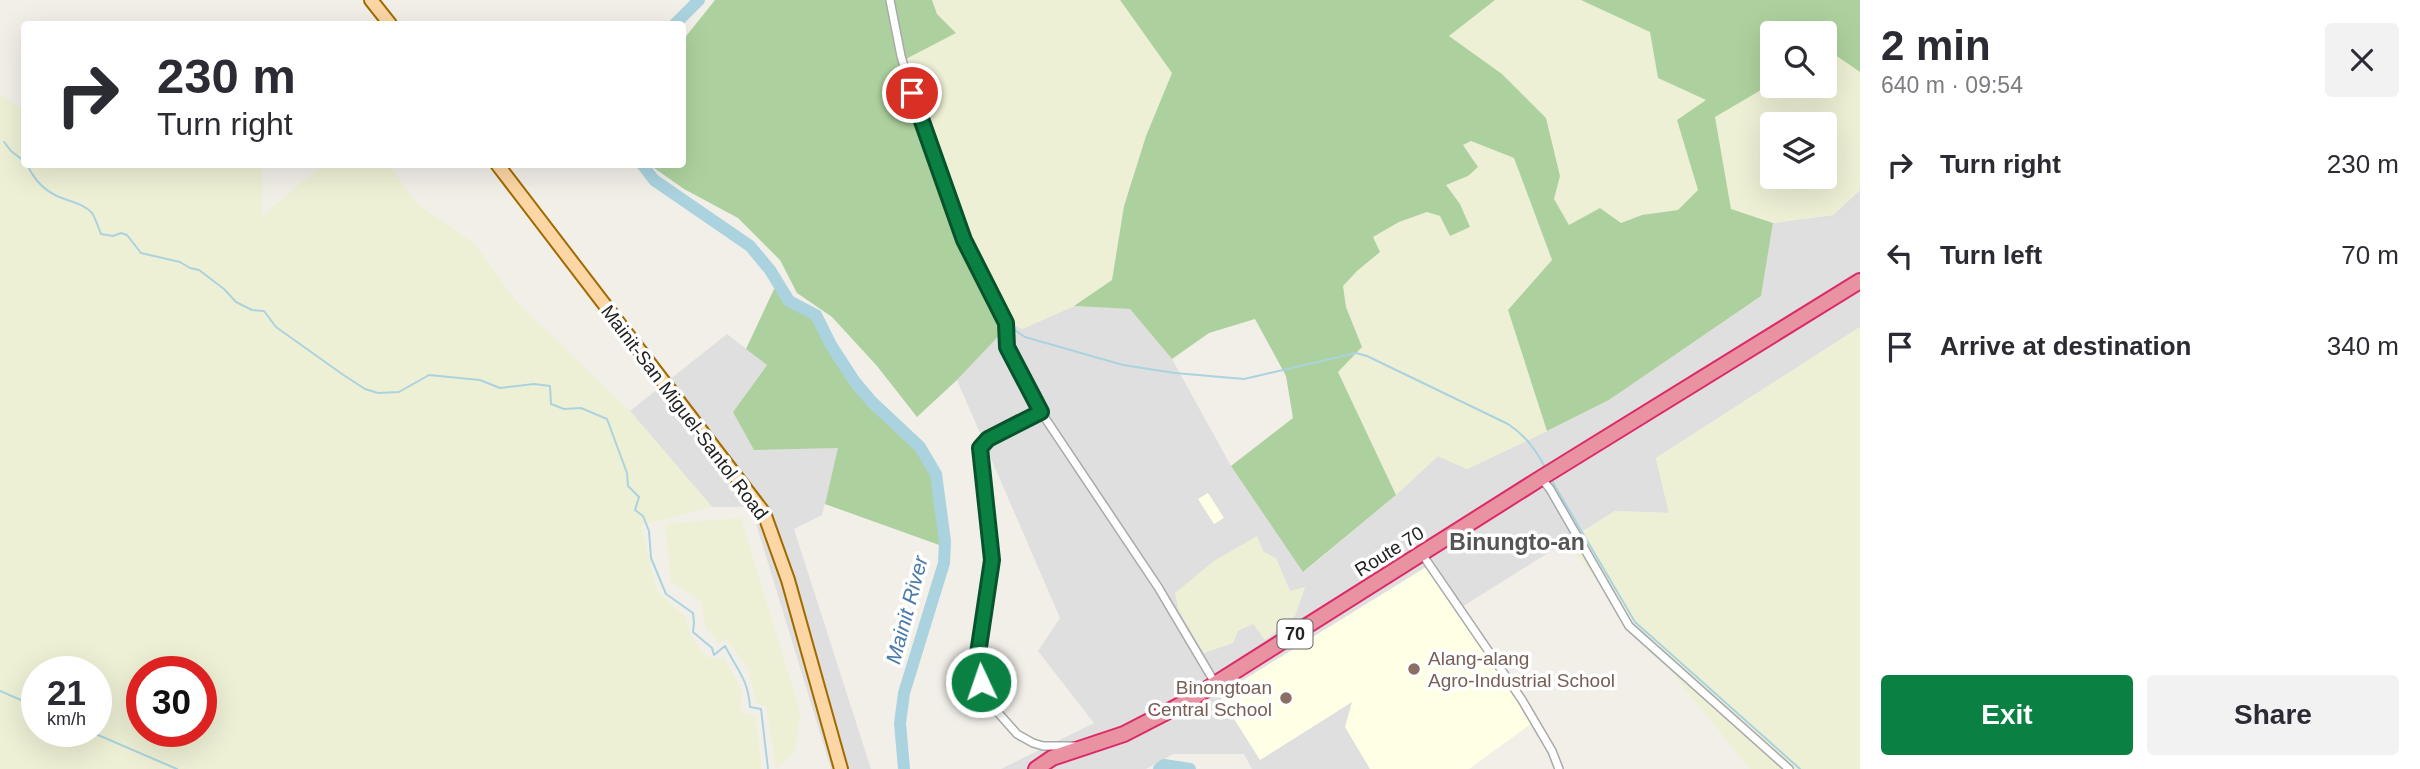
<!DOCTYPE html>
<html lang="en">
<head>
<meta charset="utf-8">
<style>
	body { margin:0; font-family:Helvetica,sans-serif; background:#f2f2f3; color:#2b2b33; height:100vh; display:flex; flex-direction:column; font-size:26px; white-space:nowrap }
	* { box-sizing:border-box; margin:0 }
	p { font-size:23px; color:#7c7c81 }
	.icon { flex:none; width:38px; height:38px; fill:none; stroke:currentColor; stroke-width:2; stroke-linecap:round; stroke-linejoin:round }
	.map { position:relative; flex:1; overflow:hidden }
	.drawer { display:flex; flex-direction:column; background:#fff; width:560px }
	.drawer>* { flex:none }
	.hud { position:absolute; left:21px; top:21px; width:665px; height:147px; border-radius:7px; box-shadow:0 7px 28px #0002; background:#fff; color:#2b2b33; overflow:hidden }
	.fabs { position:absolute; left:1760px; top:21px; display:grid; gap:14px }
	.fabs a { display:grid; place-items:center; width:77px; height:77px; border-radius:7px; background:#fff; box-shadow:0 7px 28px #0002; font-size:35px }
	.speed { position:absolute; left:21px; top:656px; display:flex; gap:14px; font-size:35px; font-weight:700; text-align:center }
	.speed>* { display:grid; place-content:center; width:91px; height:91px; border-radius:50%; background:#fff; box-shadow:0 7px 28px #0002; line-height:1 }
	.speed small { font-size:18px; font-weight:400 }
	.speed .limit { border:10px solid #d22; background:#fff; color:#111 }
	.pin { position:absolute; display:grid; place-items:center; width:60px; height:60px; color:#fff; margin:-30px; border:4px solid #fff; border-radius:50%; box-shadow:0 2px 7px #0007 }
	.me { position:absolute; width:77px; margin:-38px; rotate:357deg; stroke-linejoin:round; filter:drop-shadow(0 0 5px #0008) }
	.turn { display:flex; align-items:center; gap:24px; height:147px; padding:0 21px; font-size:32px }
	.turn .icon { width:91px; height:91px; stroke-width:2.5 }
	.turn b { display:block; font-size:49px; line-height:60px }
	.round { display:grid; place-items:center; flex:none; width:74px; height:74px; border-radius:7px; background:#f2f2f3 }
	.headline { display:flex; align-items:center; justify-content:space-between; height:119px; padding:0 21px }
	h1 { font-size:42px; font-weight:700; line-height:52px }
	.primary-button { display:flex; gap:14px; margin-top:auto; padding:14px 21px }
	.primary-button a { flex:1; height:80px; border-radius:7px; background:#0b8043; color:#fff; font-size:28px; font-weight:700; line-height:80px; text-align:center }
	.primary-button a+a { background:#f2f2f3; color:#2b2b33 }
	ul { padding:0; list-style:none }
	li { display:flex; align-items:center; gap:21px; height:91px; padding:0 21px }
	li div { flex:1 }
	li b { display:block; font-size:26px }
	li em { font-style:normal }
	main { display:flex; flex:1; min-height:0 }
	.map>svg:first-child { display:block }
	.residential { fill:#e0dfdf }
	.education { fill:#ffffe5 }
	.farmland { fill:#eef0d5; fill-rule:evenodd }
	.forest { fill:#add19e }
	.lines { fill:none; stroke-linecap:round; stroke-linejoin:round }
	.stream { stroke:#aad3df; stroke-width:2 }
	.river { stroke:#aad3df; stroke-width:12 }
	.street-casing { stroke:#a9a9a9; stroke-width:10 }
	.primary-casing { stroke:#a06b00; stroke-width:16 }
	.highway-casing { stroke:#dc2a67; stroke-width:18 }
	.street { stroke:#fff; stroke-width:7 }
	.primary { stroke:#fcd6a4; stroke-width:12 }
	.highway { stroke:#e892a2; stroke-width:14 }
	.route-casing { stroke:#07532c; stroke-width:18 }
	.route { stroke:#0b8043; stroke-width:12 }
	.education-dot { fill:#8d6e63; stroke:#fff; stroke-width:2.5 }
	.labels { text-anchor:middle; stroke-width:7; stroke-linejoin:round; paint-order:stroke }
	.shield { fill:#fff; stroke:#646464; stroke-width:2 }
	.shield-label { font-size:18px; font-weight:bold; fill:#222 }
	.street-label { font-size:19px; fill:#222; stroke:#fff }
	.education-label { font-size:19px; fill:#785e54; stroke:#fff; text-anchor:start }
	.water-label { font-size:21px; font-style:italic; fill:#4a7aab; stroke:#fff }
	.quarter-label { font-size:23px; font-weight:bold; fill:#555; stroke:#fff }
</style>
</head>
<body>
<main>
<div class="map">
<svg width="1860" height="769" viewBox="0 0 1860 769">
	<rect width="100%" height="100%" fill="#f2efe9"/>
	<path class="residential" d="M1860,190V327L1656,458L1669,513L1615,511L1371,664L1451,769H1252L1244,754H1173L1146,769H1001L1094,723L1038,651L1060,618L957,380L1011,323L1022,329L1074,306L1130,309L1172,359L1231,466L1304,572L1396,495L1438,456L1467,469L1547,431L1609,400L1761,296L1773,223L1833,215Z
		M727,334L767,365L733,412L839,448L822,515L794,529L871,769H831L751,507H712L630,411Z"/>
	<path class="education" d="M1208,493L1224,518L1214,524L1198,499Z
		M1426,567L1532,723L1469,769H1370L1345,727L1352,702L1260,760L1219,695Z"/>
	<path class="farmland" d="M932,0H1120L1172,72L1146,136L1124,206L1112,280L1074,306L1022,329L995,313L966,239L904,59L956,33L937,14Z
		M1495,0H1581L1650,32L1658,78L1706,100L1677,120L1699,190L1678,210L1642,215L1621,223L1569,225L1554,199L1560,176L1546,118L1449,36Z
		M1828,50L1860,72V190L1833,215L1773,223L1731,210L1715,116L1773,83V86H1825V52ZM1773,124H1825V177H1773Z
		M0,94L24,110V164L263,165L262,216L322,165H389L416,203L474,243L516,301L630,411L712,507L641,525L657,591L686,617L690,636L707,657L724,658L742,690L740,711L755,717L762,769H0ZM37,672H96V732H37ZM142,672H201V732H142Z
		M1471,141L1514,158L1552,260L1508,310L1547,431L1467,469L1438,456L1396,495L1338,372L1362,347L1346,307L1343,286L1357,271L1380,253L1373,237L1399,222L1427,212L1440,216L1450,236L1470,227L1460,204L1446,185L1468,176L1475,159L1463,145Z
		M1860,327V769H1750L1567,543L1615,511L1669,513L1656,458Z
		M741,518L800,712L795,752L776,769L766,706L756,703L748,669L726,638L720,644L706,628L701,601L671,582L665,524Z
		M1257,536L1264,552L1276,558L1290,591L1305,587L1295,616L1265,640L1253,624L1238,631L1233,643L1204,653L1179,611L1175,593L1214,561Z"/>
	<path class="forest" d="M715,0H932L937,14L956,33L904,60L966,239L995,313L1011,323L957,380L917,417L877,366L832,317L797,293L780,260L738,218L684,189L654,168L653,165L682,164L683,40Z
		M1120,0H1495L1449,36L1502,74L1546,118L1560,176L1554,199L1569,225L1600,208L1621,223L1642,215L1678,210L1698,190L1677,120L1706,100L1658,78L1650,32L1581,0H1860V72L1828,50L1825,52V33H1773V83L1715,117L1731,209L1773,223L1761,296L1609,400L1547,431L1508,310L1552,260L1514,158L1471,141L1463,145L1478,167L1468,176L1446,185L1460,204L1470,227L1450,236L1440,216L1427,212L1399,222L1373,237L1380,252L1357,271L1343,286L1346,307L1362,347L1338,372L1396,495L1303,572L1231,466L1293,418L1286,376L1255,319L1209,333L1172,359L1130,309L1074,306L1112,280L1124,206L1146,136L1172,73Z
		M775,287L789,301L816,315L834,350L872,402L920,447L936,474L944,532L942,546L825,504L838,448L754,450L733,412L767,365L746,349Z"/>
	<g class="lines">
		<path class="stream" d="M4,142L11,151L24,161
			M27,164C34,180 45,192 62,198C72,202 84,204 92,213C96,219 98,227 101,234L113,236L121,233L127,235L141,253L180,262L190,268L199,270L224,289L236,302L252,310L264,311L276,327L342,374L365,389L378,393L399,392L429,375L480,380L500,388L534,384L550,386L551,404L564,409L581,408L607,419L627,473L628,486L639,497L635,510L643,516L649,531L651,558L666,594L693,613L694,623L693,632L712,648L714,655L725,646C738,671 748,679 750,707L761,709L768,769
			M999,303L1016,331L1025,337L1123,365L1175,373L1244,379L1356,353L1367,356L1508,424C1526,436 1536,450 1546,469
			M1552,481L1635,622L1800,769
			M0,691L37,707
			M91,732L177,769"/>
		<path class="river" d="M675,24L699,0
			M642,164L654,180L750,246L770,270L789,301L816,315L831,345L855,382L872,402L920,447L936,474L945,541L944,563L904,693L900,723L904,769
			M1159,769L1164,765L1190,769"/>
		<defs>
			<path id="street" d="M890,0L901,56L912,93L964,240L1005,323L1007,347L1041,412L1158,587L1215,683
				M1041,412L988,439L980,448L992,560L976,667L985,698L1017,734L1033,743L1043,746H1075
				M1541,478L1550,489L1629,626L1789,769
				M1422,554L1522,700L1552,751L1559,769"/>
			<path id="primary" d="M371,0L390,24
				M497,164L764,513L788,580L841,769"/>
			<path id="highway" d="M1036,769L1052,758L1124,734L1188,701L1541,478L1860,281"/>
		</defs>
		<use href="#street" class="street-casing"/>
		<use href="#primary" class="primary-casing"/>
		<use href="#highway" class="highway-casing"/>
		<use href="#street" class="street"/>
		<use href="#primary" class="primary"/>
		<use href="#highway" class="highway"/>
	</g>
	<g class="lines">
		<defs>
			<path id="route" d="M912,93L964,240L1006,323L1007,347L1041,412L988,439L980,448L992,560L976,667L981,682"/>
		</defs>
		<use href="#route" class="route-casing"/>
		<use href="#route" class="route"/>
	</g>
	<g class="education-dot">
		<circle cx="1414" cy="669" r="7"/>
		<circle cx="1286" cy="698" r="7"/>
	</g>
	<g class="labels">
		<rect class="shield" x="1277.5" y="619.5" width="35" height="29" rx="5"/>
		<g class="shield-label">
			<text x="1295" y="640">70</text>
		</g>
		<g class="street-label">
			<text transform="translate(685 412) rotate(53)" y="7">Mainit-San Miguel-Santol Road</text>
			<text transform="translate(1389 551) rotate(-32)" y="7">Route 70</text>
		</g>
		<g class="education-label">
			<text x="1428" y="665">Alang-alang<tspan x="1428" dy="22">Agro-Industrial School</tspan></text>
			<text x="1272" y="694" text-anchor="end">Binongtoan<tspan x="1272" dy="22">Central School</tspan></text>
		</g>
		<g class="water-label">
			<text transform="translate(907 610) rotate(-75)" y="7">Mainit River</text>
		</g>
		<g class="quarter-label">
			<text x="1517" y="550">Binungto-an</text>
		</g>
	</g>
</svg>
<div class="fabs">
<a><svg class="icon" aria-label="search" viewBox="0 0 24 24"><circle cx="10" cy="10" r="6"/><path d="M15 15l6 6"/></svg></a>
<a><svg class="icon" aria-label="layers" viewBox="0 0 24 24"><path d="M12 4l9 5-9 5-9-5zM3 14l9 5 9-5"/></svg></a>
</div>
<div class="speed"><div>21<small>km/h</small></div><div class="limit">30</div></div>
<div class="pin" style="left:912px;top:93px;background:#d93025"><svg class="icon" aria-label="arrive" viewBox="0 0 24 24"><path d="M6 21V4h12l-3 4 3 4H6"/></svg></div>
<svg class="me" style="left:981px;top:682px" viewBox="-20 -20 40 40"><circle r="17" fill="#0b8043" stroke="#fff" stroke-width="3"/><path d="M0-11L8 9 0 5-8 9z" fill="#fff"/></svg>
<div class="hud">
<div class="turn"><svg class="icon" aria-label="right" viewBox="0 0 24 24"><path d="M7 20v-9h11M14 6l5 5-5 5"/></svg><div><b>230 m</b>Turn right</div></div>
</div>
</div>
<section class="drawer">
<div class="headline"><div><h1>2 min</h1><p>640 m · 09:54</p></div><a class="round"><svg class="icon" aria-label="close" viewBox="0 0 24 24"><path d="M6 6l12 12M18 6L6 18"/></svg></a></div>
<ul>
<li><svg class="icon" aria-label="right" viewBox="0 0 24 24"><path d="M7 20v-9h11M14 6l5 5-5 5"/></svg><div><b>Turn right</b></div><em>230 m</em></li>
<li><svg class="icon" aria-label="left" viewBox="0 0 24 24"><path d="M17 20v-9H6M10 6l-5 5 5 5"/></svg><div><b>Turn left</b></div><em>70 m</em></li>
<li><svg class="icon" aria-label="arrive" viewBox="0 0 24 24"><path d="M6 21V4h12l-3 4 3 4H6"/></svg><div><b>Arrive at destination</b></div><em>340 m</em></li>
</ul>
<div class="primary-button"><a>Exit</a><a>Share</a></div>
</section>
</main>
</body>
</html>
